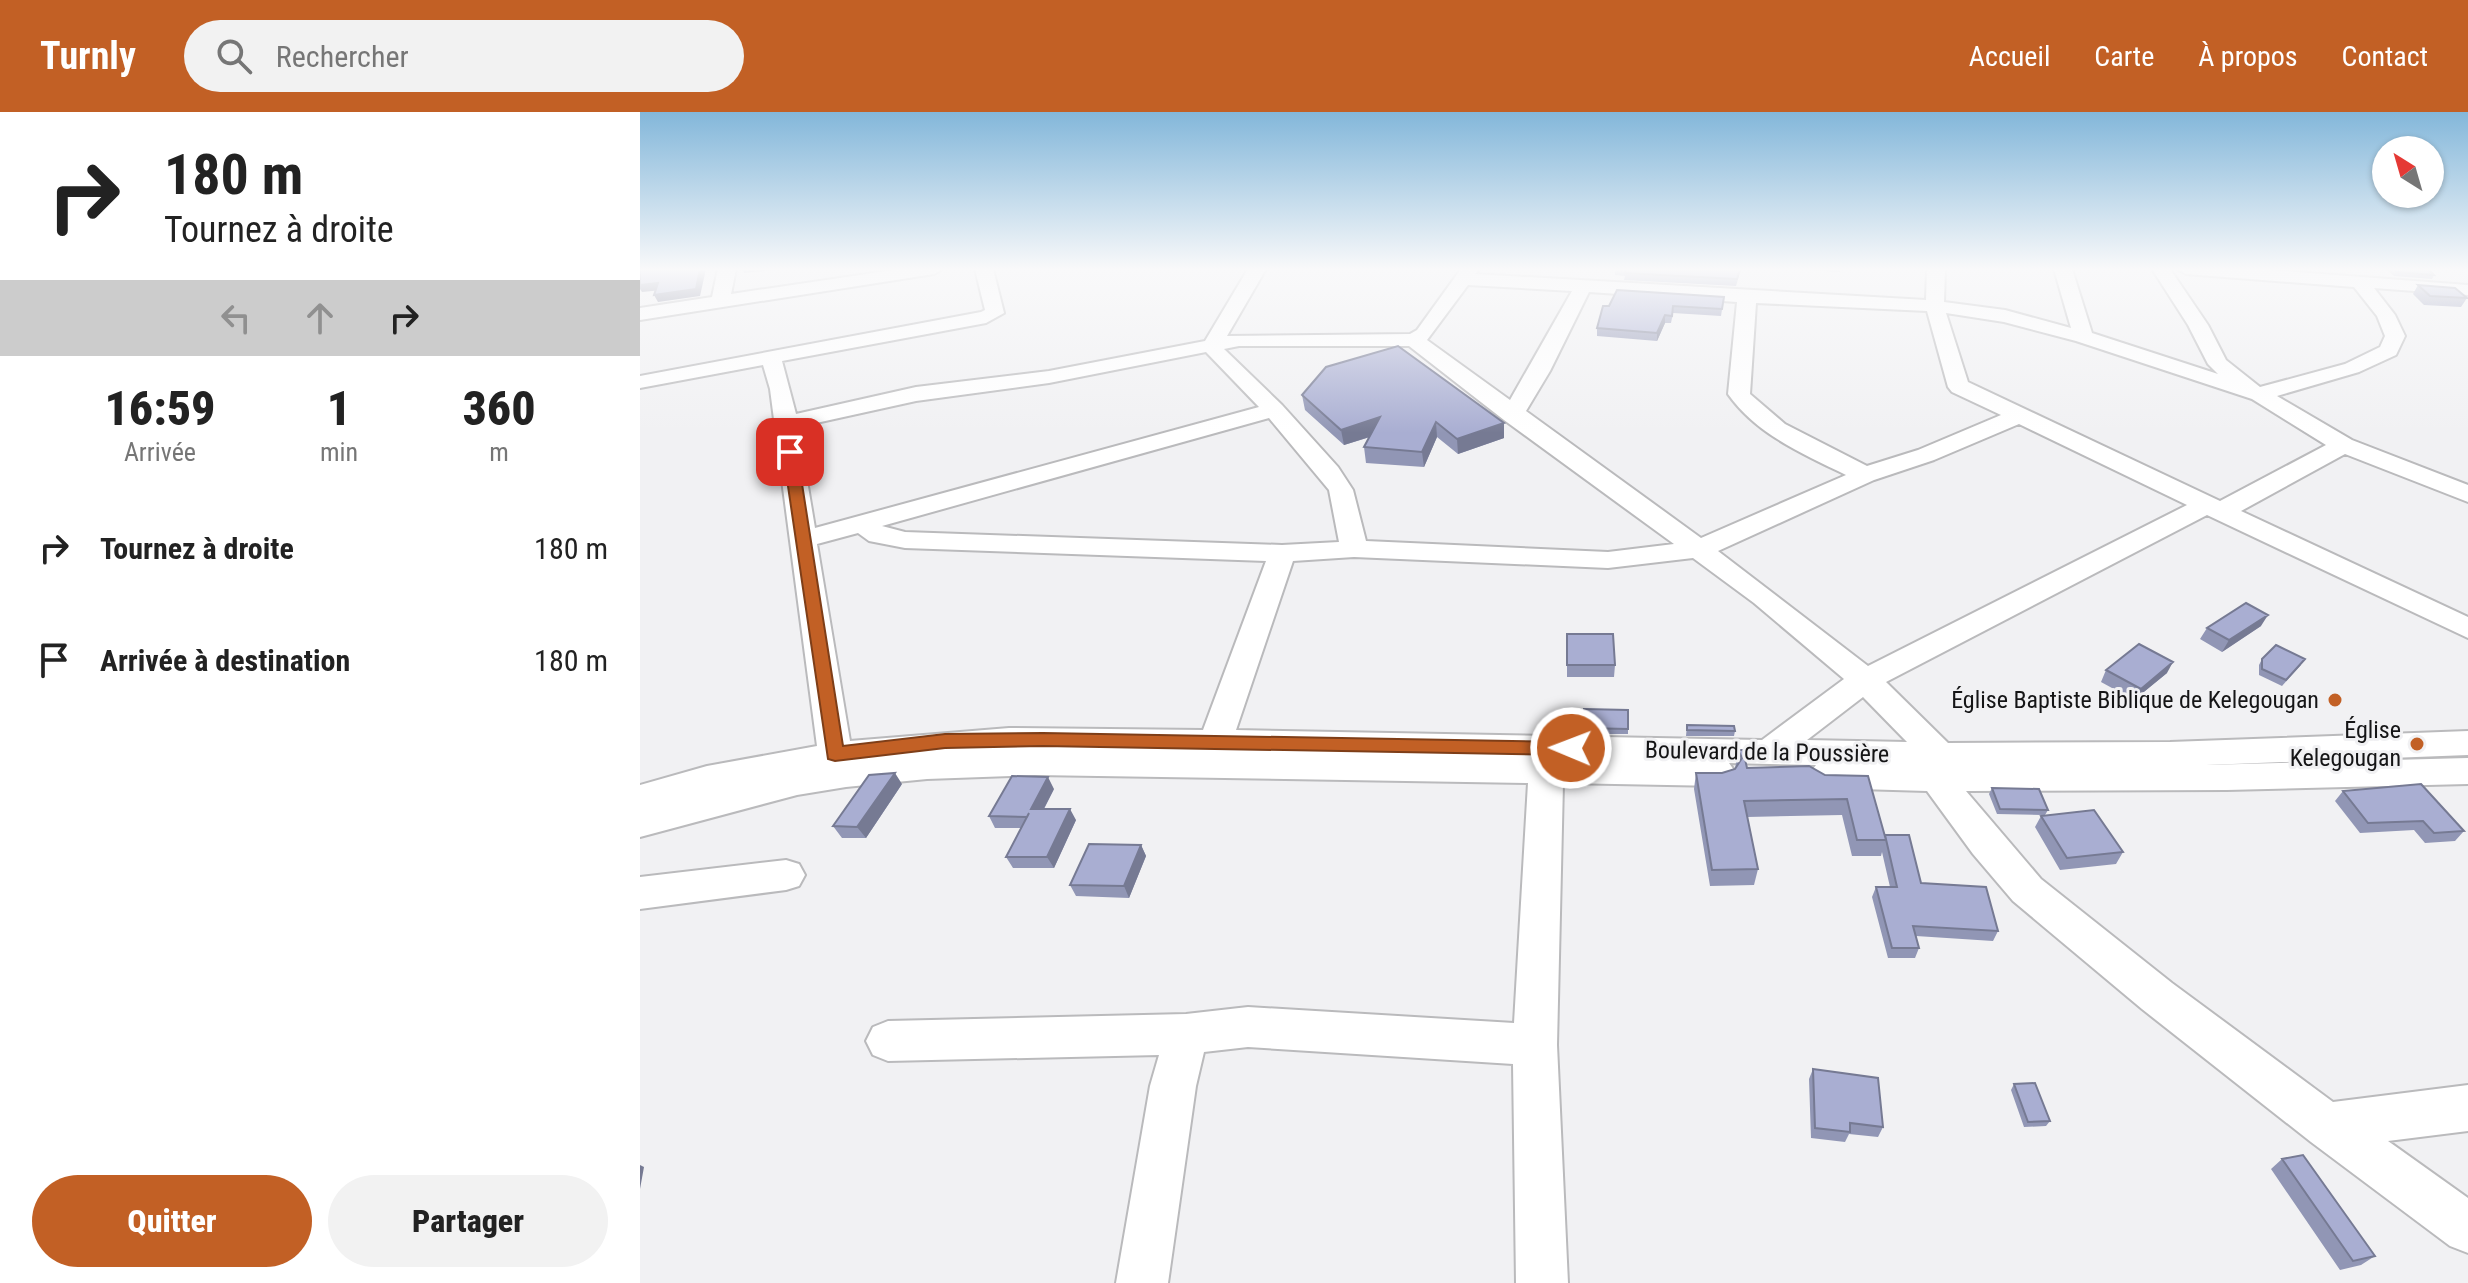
<!DOCTYPE html>
<html lang="fr">
<head>
<meta charset="utf-8">
<style>
	body { margin:0; font-family:"Roboto Condensed",sans-serif; background:#f2f2f2; color:#222; height:100vh; display:flex; flex-direction:column; font-size:30px; white-space:nowrap }
	* { box-sizing:border-box; margin:0 }
	p { font-size:26px; color:#767676 }
	.icon { flex:none; width:44px; height:44px; fill:none; stroke:currentColor; stroke-width:2; stroke-linecap:round; stroke-linejoin:round }
	.map { position:relative; flex:1; overflow:hidden }
	.drawer { display:flex; flex-direction:column; background:#fff; width:640px }
	.drawer>* { flex:none }
	.banner { background:#fff; color:#222; overflow:hidden }
	.needle { width:52px; rotate:323deg }
	.tools { position:absolute; left:1732px; top:24px; display:grid; gap:16px }
	.tools a { display:grid; place-items:center; width:72px; height:72px; border-radius:50%; background:#fff; box-shadow:0 2px 6px #0004; font-size:40px }
	.pin { position:absolute; display:grid; place-items:center; width:68px; height:68px; color:#fff; margin:-34px; border-radius:16px; box-shadow:0 4px 12px #0006 }
	.me { position:absolute; width:88px; margin:-44px; rotate:271deg; stroke-linejoin:round; filter:drop-shadow(0 0 6px #0008) }
	.turn { display:flex; align-items:center; gap:28px; height:168px; padding:0 32px; font-size:36px }
	.turn .icon { width:104px; height:104px; stroke-width:2.5 }
	.turn b { display:block; font-size:56px; line-height:68px }
	.lanes { display:flex; align-items:center; height:76px; padding:0 32px; background:#0003; justify-content:center; gap:40px; direction:ltr }
	.lanes .off { opacity:.35 }
	.eta { display:flex; justify-content:space-evenly; align-items:center; height:136px; text-align:center }
	.eta b { font-size:48px; font-weight:800; line-height:56px }
	.cta { display:flex; gap:16px; margin-top:auto; padding:16px 32px }
	.cta a { flex:1; height:92px; border-radius:48px; background:#c26025; color:#fff; font-size:32px; font-weight:800; line-height:92px; text-align:center }
	.cta a+a { background:#f2f2f2; color:#222 }
	ul { padding:0; list-style:none }
	li { display:flex; align-items:center; gap:24px; height:112px; padding:0 32px }
	li div { flex:1 }
	li b { display:block; font-size:30px }
	li em { font-style:normal }
	header { display:flex; align-items:center; gap:48px; box-sizing:border-box; height:112px; padding:0 40px; background:#c26025; color:#fff }
	header strong { font-size:38px }
	nav { display:flex; gap:44px; margin-inline-start:auto; font-size:28px }
	.search { width:560px; height:72px; background:#f2f2f2; display:flex; align-items:center; gap:20px; box-sizing:border-box; padding:0 28px; border-radius:44px; color:#767676; font-size:30px }
	main { display:flex; flex:1; min-height:0 }
	.map>svg:first-child { display:block }
	.lines { fill:none; stroke-linecap:round; stroke-linejoin:round }
	.minor-casing { stroke:#bababc; stroke-width:4 }
	.minor { fill:#fff; fill-rule:evenodd }
	.wall { fill:#9196b5 }
	.shaded-wall { fill:#767a93 }
	.building { fill:#a9aed2; stroke:#767a93; stroke-width:2 }
	.route { fill:#c26025; stroke:#7e3e18; stroke-width:2 }
	.poi-dot { fill:#c26025; stroke:#f1f1f3; stroke-width:3 }
	.labels { text-anchor:middle; stroke-width:6; stroke-linejoin:round; paint-order:stroke }
	.poi-label { font-size:24px; fill:#151516; stroke:#f1f1f3; text-anchor:end }
	.street-label { font-size:24px; fill:#151516; stroke:#f1f1f3 }
</style>
</head>
<body>
<header>
<strong>Turnly</strong>
<div class="search"><svg class="icon" aria-label="search" viewBox="0 0 24 24"><circle cx="10" cy="10" r="6"/><path d="M15 15l6 6"/></svg>Rechercher</div>
<nav><a>Accueil</a><a>Carte</a><a>À propos</a><a>Contact</a></nav>
</header>
<main>
<section class="drawer">
<div class="banner">
<div class="turn"><svg class="icon" aria-label="right" viewBox="0 0 24 24"><path d="M7 20v-9h11M14 6l5 5-5 5"/></svg><div><b>180 m</b>Tournez à droite</div></div>
<div class="lanes"><svg class="icon off" aria-label="left" viewBox="0 0 24 24"><path d="M17 20v-9H6M10 6l-5 5 5 5"/></svg><svg class="icon off" aria-label="ahead" viewBox="0 0 24 24"><path d="M12 20V5M6 11l6-6 6 6"/></svg><svg class="icon" aria-label="right" viewBox="0 0 24 24"><path d="M7 20v-9h11M14 6l5 5-5 5"/></svg></div>
</div>
<div class="eta">
<div><b>16:59</b><p>Arrivée</p></div>
<div><b>1</b><p>min</p></div>
<div><b>360</b><p>m</p></div>
</div>
<ul>
<li><svg class="icon" aria-label="right" viewBox="0 0 24 24"><path d="M7 20v-9h11M14 6l5 5-5 5"/></svg><div><b>Tournez à droite</b></div><em>180 m</em></li>
<li><svg class="icon" aria-label="arrive" viewBox="0 0 24 24"><path d="M6 21V4h12l-3 4 3 4H6"/></svg><div><b>Arrivée à destination</b></div><em>180 m</em></li>
</ul>
<div class="cta"><a>Quitter</a><a>Partager</a></div>
</section>
<div class="map">
<svg width="1828" height="1171" viewBox="0 0 1828 1171">
	<rect width="100%" height="100%" fill="#f1f1f3"/>
	<g class="lines">
		<defs>
			<path id="minor" d="M78,157H96L91,182L260,157H303L294,162L0,208V196L72,185Z
				M335,157H353L364,201L346,211L142,249L156,302L276,275L409,259L565,229L608,157H626L587,224L770,222L777,218L821,157H839L835,162L1286,188L1287,157H1305L1304,190L1365,198L1431,216L1414,157H1432L1452,221L1578,262L1568,252L1548,213L1512,157H1530L1568,213L1586,248L1620,275L1705,252L1740,235L1745,224L1737,204L1714,175L1546,162L1537,157H1616L1828,173V183L1734,176L1755,203L1765,224L1756,243L1719,260L1637,284L1712,328L1828,373V390L1705,342L1601,399L1828,505V526L1567,403L1246,570L1308,631L1530,630L1828,619V643L1566,653L1828,646V672L1587,678L1326,679L1401,767L1532,871L1693,990L1828,973V1019L1748,1029L1828,1086V1141L1810,1134L1671,1030L1502,897L1373,789L1333,742L1287,679L1185,676L1173,672L1168,663L1176,653L1089,651L1096,661L1091,670L1079,674L923,671L917,933L928,1171H876L873,952L608,935L564,940L556,974L528,1171H476L510,974L519,943L248,949L233,943L226,929L233,915L248,909L546,902L608,895L874,911L888,671L395,663L287,667L206,675L157,683L0,725V673L67,654L177,634L130,277L123,253L0,276V264L341,200L345,198ZM828,173L932,179L870,288L787,228ZM949,180L1097,190L1088,282C1116,322 1163,342 1206,363L1061,426L886,299L910,259ZM1116,191L1287,199L1308,275L1312,280L1361,303L1278,338L1227,354L1145,312L1110,282ZM1306,201L1364,210L1436,229L1612,287L1686,333L1580,389L1328,270ZM599,234H769L864,308L1034,432L968,440L726,429L713,378L698,355L642,293L584,237ZM566,240L619,295L175,416L158,315L276,289L409,271ZM629,306L689,378L699,430L642,433L265,420L242,414ZM1379,312L1547,393L1228,554L1078,439L1234,368L1294,348ZM218,421L229,429L265,436L626,449L563,618L369,616L210,629L177,432ZM714,445L968,456L1053,446L1114,491L1204,567L1122,628L596,618L653,449ZM1223,585L1267,630L1167,628Z
				M146,748L159,752L165,763L159,774L146,778L0,797V765Z"/>
		</defs>
		<use href="#minor" class="minor-casing"/>
		<use href="#minor" class="minor"/>
	</g>
	<path class="wall" d="M975,157H1101L1096,174L984,168L985,164L975,163Z
		M1152,157H1200V160Z
		M1746,157H1788L1794,163L1792,167L1754,164Z
		M1778,173L1827,186L1821,195L1784,193L1773,182Z
		M1084,185L1081,204L1033,201L1031,211H1025L1017,229L957,224V216L969,194Z
		M662,283L864,311V326L818,342L797,325L784,355L726,351L724,335L730,325L704,333L665,298Z
		M1621,514L1582,540L1560,527L1567,516Z
		M927,522L975,553L974,565H927Z
		M1622,547L1661,553L1642,574L1619,563V553Z
		M1466,558L1527,561L1494,588L1461,570Z
		M944,597L988,617V622H943Z
		M1047,613L1095,619L1094,624H1046Z
		M1098,638L1107,656L1185,663L1245,723L1281,771L1358,819L1353,829L1276,824L1279,836L1275,846H1248L1232,785L1236,775H1250L1242,740L1241,744H1212L1202,703L1107,705L1118,757L1114,773L1070,774L1054,677L1056,661H1082L1095,657Z
		M262,672L226,726H202L193,714Z
		M1352,676L1408,698L1405,703L1483,740L1476,752L1420,758L1395,715L1401,704L1402,703L1357,702L1349,682Z
		M414,677L404,697L436,708L414,756H373L366,745L381,716H355L349,704Z
		M1703,679L1824,719L1815,729L1785,731L1774,718L1720,721L1695,689Z
		M501,733L506,744L489,786L436,784L430,773Z
		M1173,957L1243,1015L1238,1025L1209,1022L1205,1030L1171,1026L1169,967Z
		M1374,972L1410,1009L1406,1014L1384,1015L1371,978Z
		M1642,1047L1735,1144L1721,1153L1700,1158L1631,1057Z"/>
	<path class="shaded-wall" d="M60,157H66L60,184L18,190L14,183Z
		M102,157H144L104,161Z
		M18,171L22,178L2,180L0,177V173Z
		M1025,203V211L1017,229V221Z
		M740,305L742,321L704,333L701,318Z
		M796,310L797,325L784,355L782,340Z
		M864,311V326L818,342L817,327Z
		M1628,503L1621,514L1582,540L1589,528Z
		M1533,550L1527,561L1494,588L1501,577Z
		M255,661L262,672L226,726L217,715Z
		M408,665L414,677L398,708L391,697Z
		M430,697L436,708L414,756L407,745Z
		M501,733L506,744L489,786L484,774Z
		M0,1053L4,1055L0,1077Z"/>
	<path class="building" d="M0,157H60L56,177L14,183L18,171L0,173Z
		M980,157H1100L1097,167L985,161L986,158Z
		M1753,157H1788L1794,163L1757,160Z
		M1778,173L1815,176L1827,186L1790,184Z
		M977,178L1084,185L1082,197L1033,194L1032,204L1025,203L1017,221L957,216L963,194H969Z
		M758,234L864,311L817,327L796,310L782,340L724,335L740,305L701,318L662,283L686,255Z
		M1606,491L1628,503L1589,528L1567,516Z
		M927,522H973L975,553H927Z
		M1499,532L1533,550L1501,577L1466,558Z
		M1636,533L1665,547L1646,568L1622,557V547Z
		M944,597L988,598V617L943,616Z
		M1047,613L1094,614L1095,619L1047,618Z
		M1098,638H1103L1107,656L1169,654L1185,663L1228,664L1246,728H1217L1207,687L1104,689L1118,757L1072,758L1056,661H1082L1095,657L1102,646Z
		M255,661L217,715L193,714L229,663Z
		M372,664L408,665L391,697H430L407,745H366L389,701L387,705L349,704Z
		M1781,672L1824,719L1794,721L1783,709L1728,711L1703,679Z
		M1352,676L1399,677L1408,698L1360,697Z
		M1454,698L1483,740L1427,746L1401,704Z
		M1245,723H1269L1281,771L1346,775L1358,819L1273,814L1279,836H1252L1236,775H1257Z
		M449,732L501,733L484,774L430,773Z
		M1173,957L1238,966L1243,1015L1210,1011V1020L1175,1016Z
		M1395,971L1410,1009L1388,1010L1374,972Z
		M1663,1043L1735,1144L1713,1149L1642,1047Z"/>
	<linearGradient id="sky" x2="0" y2="1"><stop stop-color="#83b7da"/><stop offset="0.49" stop-color="#f9f9fa"/><stop offset="1" stop-color="#f9f9fa" stop-opacity="0"/></linearGradient>
	<rect width="1828" height="321" fill="url(#sky)"/>
	<path class="route" d="M150,336L157,340L203,634L305,622L403,621L931,630L940,636L931,643L403,634L305,636L195,649L188,647L143,340Z"/>
	<g class="poi-dot">
		<circle cx="1695" cy="588" r="8"/>
		<circle cx="1777" cy="632" r="8"/>
	</g>
	<g class="labels">
		<g class="poi-label">
			<text x="1679" y="596">Église Baptiste Biblique de Kelegougan</text>
			<text x="1761" y="626">Église<tspan x="1761" dy="28">Kelegougan</tspan></text>
		</g>
		<g class="street-label">
			<text transform="translate(1127 640) rotate(1)" y="8">Boulevard de la Poussière</text>
		</g>
	</g>
</svg>
<div class="tools">
<a><svg class="needle" viewBox="-14 -14 28 28"><path d="M0-13l5 13h-10z" fill="#e53935"/><path d="M0 13l5-13h-10z" fill="#767676"/></svg></a>
</div>
<div class="pin" style="left:150px;top:340px;background:#d93025"><svg class="icon" aria-label="arrive" viewBox="0 0 24 24"><path d="M6 21V4h12l-3 4 3 4H6"/></svg></div>
<svg class="me" style="left:931px;top:636px" viewBox="-20 -20 40 40"><circle r="17" fill="#c26025" stroke="#fff" stroke-width="3"/><path d="M0-11L8 9 0 5-8 9z" fill="#fff"/></svg>
</div>
</main>
</body>
</html>
